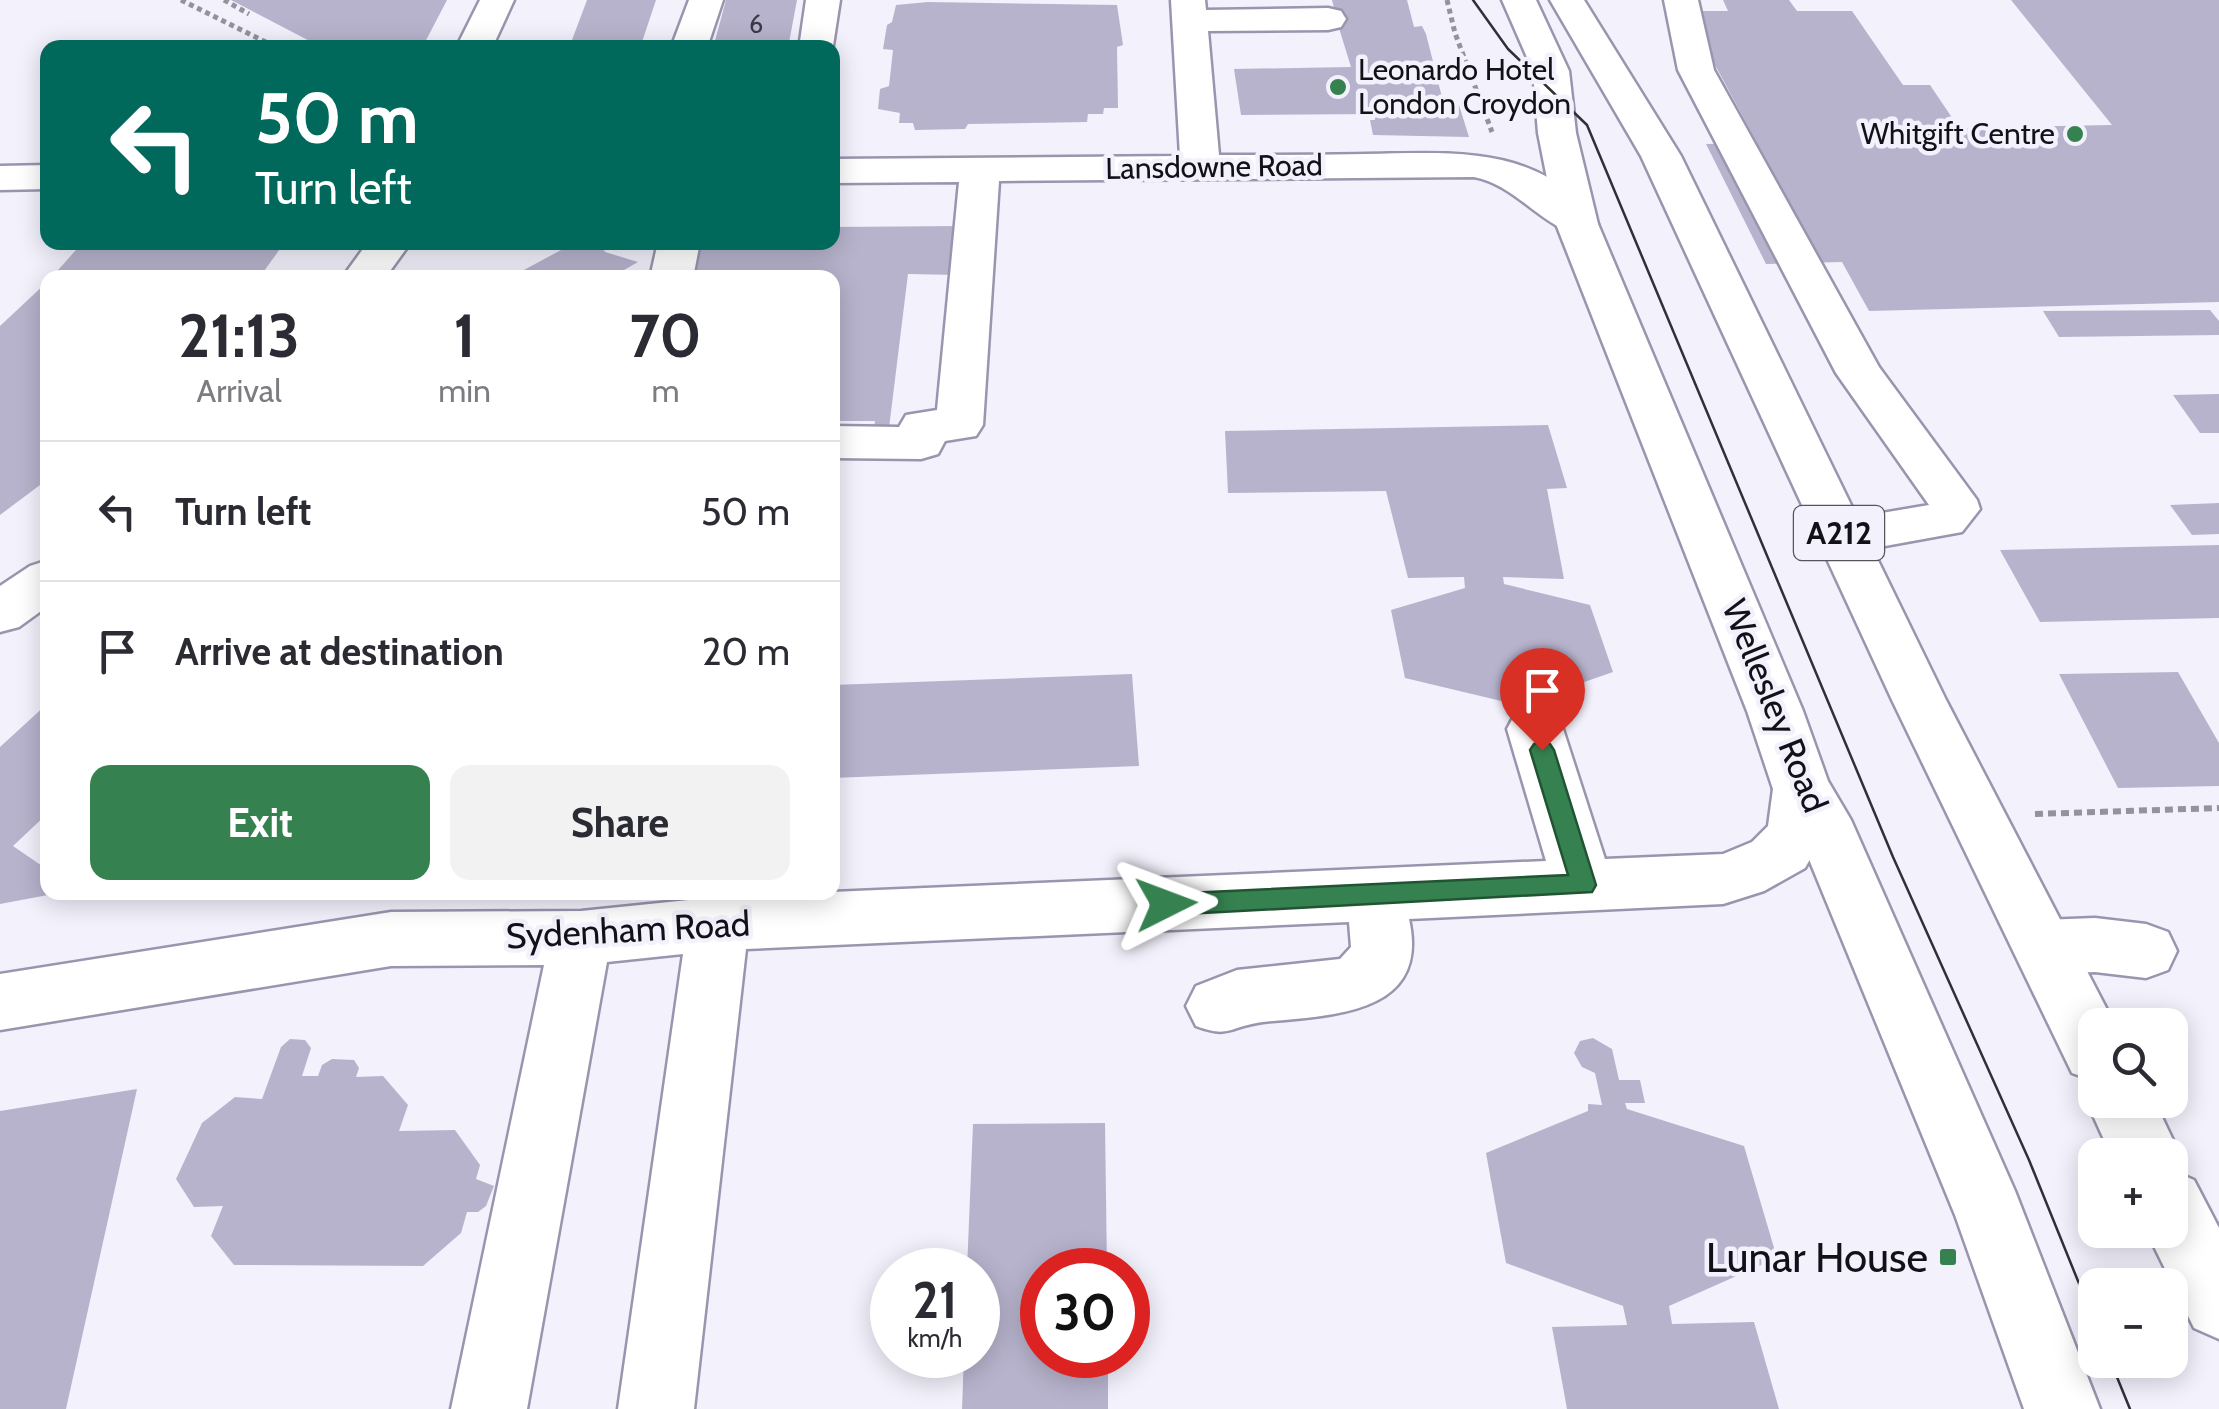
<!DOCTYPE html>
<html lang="en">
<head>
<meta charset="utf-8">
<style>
	body { margin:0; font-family:Cabin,sans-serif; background:#f2f2f3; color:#2b2b33; height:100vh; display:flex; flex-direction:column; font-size:38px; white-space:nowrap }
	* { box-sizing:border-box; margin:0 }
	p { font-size:32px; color:#7c7c81 }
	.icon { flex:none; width:55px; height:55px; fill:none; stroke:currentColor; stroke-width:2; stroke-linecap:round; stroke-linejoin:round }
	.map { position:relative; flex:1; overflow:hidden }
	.details { position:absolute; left:40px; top:270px; width:800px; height:630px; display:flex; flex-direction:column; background:#fff; border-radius:20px; box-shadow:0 5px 25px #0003 }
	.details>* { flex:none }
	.guide { position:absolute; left:40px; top:40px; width:800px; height:210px; border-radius:20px; box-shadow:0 5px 25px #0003; background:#00695c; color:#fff; overflow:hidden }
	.buttons { position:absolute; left:2078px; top:1008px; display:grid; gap:20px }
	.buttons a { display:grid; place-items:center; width:110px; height:110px; border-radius:20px; background:#fff; box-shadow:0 5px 25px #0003; font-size:50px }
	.speed { position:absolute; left:870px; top:1248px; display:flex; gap:20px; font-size:50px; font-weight:700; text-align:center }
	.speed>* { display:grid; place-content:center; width:130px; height:130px; border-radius:50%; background:#fff; box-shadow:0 5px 25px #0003; line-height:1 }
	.speed small { font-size:25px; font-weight:400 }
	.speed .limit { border:15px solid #d22; background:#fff; color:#111 }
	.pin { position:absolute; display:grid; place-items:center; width:85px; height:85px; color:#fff; margin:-102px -42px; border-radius:50% 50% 50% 0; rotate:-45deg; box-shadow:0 0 10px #0007 }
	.pin .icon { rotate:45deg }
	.me { position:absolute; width:110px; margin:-55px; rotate:87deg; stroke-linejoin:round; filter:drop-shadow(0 0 8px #0008) }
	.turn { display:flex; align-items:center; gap:35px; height:210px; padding:0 50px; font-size:45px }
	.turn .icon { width:130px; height:130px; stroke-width:2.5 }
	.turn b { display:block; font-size:70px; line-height:85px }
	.eta { display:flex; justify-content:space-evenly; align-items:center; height:170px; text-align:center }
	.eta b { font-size:60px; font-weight:700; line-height:70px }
	.action { display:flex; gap:20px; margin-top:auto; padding:20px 50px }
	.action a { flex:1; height:115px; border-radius:20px; background:#35814f; color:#fff; font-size:40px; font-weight:700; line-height:115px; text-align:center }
	.action a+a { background:#f2f2f3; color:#2b2b33 }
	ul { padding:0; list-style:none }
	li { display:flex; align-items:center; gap:30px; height:140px; padding:0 50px; border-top:2px solid #e1e1e2 }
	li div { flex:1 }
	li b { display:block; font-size:38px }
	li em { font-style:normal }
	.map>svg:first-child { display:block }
	.building { fill:#b7b3cd }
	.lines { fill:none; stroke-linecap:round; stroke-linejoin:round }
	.minor-casing { stroke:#9a95ae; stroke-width:5 }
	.major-casing { stroke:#9a95ae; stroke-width:5 }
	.path-far1 { stroke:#94929c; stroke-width:5; stroke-dasharray:5 4; stroke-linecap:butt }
	.path { stroke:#94929c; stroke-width:6; stroke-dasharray:8 5; stroke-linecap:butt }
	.minor { fill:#fff; fill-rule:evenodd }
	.major { fill:#fff; fill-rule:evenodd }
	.tram { stroke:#312f38; stroke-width:2.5 }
	.route { fill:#35814f; stroke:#225433; stroke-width:2.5 }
	.poi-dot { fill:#35814f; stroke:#f3f1fc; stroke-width:4 }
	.labels { text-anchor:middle; stroke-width:9; stroke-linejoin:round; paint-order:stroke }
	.far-number-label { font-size:25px; fill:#3b3946 }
	.far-poi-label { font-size:30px; fill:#121019; stroke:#f3f1fc; text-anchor:start }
	.far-street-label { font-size:30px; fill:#121019; stroke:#f3f1fc }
	.shield { fill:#f3f1fc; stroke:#56545d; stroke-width:2.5 }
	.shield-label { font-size:32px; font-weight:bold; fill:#121019 }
	.street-label { font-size:35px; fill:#121019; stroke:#f3f1fc }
	.near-poi-label { font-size:42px; fill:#121019; stroke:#f3f1fc; text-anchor:end }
</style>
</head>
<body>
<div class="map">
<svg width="2219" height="1409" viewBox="0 0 2219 1409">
	<rect width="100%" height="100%" fill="#f3f1fc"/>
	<path class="building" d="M231,0H447L422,48H323Z
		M587,0H656L640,48H569Z
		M726,0H797L788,48H713Z
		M1332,0H1407L1414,27L1422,26L1426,34L1444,105H1459L1469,137L1373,135L1370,120H1375L1374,114L1241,115L1234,69L1351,67L1339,28H1331L1337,19Z
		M1723,0H1789L1797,11H1852L1903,85H1930L1959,128L2112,125L2011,0H2219V302L1869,311L1842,262L1766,264L1706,144L1757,143L1715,65L1701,11H1728Z
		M928,2L1117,5L1123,45L1117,47L1118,108H1104L1103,114H1088L1087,122L968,124L965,129L915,130L913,123H899L900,113L878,109L880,89L889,86L893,50L883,49L887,25L892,22L896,5Z
		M961,226L957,275L908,274L889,428H874L875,421H832L831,275L686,277L695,242H832V227Z
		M83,242H285L259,278H51Z
		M576,242H600L605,252L638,262L610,278H509Z
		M48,281V479L0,515V326Z
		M2210,310L2219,321V335L2059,337L2043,311Z
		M2219,394V433H2200L2173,395Z
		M1548,425L1567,488L1547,489L1564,579L1503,577L1504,584L1590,605L1613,672L1518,705L1405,678L1391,610L1465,588L1464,577L1408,578L1386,491L1228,493L1225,431Z
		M2219,503V534L2192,535L2170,505Z
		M2219,545V618L2128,620L2040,622L2000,550Z
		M2178,672L2219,743V786L2118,788L2059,674Z
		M1132,674L1139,766L832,778V685Z
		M48,703V813L13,846L48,870V895L0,904V747Z
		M1593,1038L1612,1049L1619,1080H1640L1645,1103H1625L1627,1109L1744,1146L1777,1258L1669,1306L1672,1324L1754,1322L1779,1409H1567L1552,1327L1627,1325L1623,1306L1506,1263L1486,1153L1588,1111V1104L1602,1105L1595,1073L1582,1067L1574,1053L1580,1041Z
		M290,1039L305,1040L311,1048L302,1076H318L322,1065L332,1059L354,1060L359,1068L356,1077L383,1076L408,1105L399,1131L455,1130L480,1165L476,1179L494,1186L486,1206L478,1212H467L461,1233L423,1266L234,1265L211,1236L223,1206L194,1207L176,1179L202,1123L235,1097L262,1099L281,1047Z
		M137,1089L66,1409H0V1111Z
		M1105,1123L1107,1270H1042V1355H1108V1409H962L964,1355H978V1270H967L973,1124Z"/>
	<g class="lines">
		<defs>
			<path id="minor" d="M480,0H514L492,48H456Z
				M689,0H723L707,48H671Z
				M806,0H840L832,52V48H799Z
				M1171,0H1205L1206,10L1328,8L1341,11L1346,19L1341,27L1328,30L1208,31L1219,155C1268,155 1317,155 1366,154C1451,153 1542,143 1598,224L1592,233C1553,242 1520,185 1474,177L999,181L983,425L976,436L945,441L938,454L921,459L832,458V426L899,427L906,415L937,410L959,182L832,183V159L1180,156Z
				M1664,0H1698L1714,70L1879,367L1977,500L1980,509L1962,532L1841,554L1823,549L1816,536L1823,523L1929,505L1836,373L1678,70Z
				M48,165V189L0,190V166Z
				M368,242H411L385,278H342Z
				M658,242H700L693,278H650Z
				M48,560V606L19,627L0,632V586L30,566Z
				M1535,707L1555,714L1563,729L1605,859L1723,854L1752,842L1768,826L1773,789L1782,773L1802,766L1822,773L1831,789L1821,840L1805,868L1764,891L1723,904L1409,919C1431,1016 1329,1015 1263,1022C1230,1026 1230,1039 1196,1026L1186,1006L1196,986L1237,970L1340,959L1351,947L1349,922L746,949L694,1409H618L683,954L607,962L527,1409H451L544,965L391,966L0,1030V974L391,912L581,911L718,897L1546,861L1507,729L1515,714Z
				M2095,918L2146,924L2168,932L2177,951L2168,970L2146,978L2095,972L2043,974L2021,966L2012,947L2021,928L2043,920Z"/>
			<path id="major" d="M1502,0H1536L1569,71L1576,133L1598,224L1803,711L1828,781L1851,820L2015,1191L2100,1409H2024L1955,1215L1797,830L1773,789L1747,711L1556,224L1538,133L1533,71Z
				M1550,0H1584L1681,156L1946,700L2115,1025H2095V1100H2154L2180,1155L2173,1171L2194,1180L2219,1228V1339L2194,1328L2146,1230H2170V1155H2111L2086,1100L2094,1081L2072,1073L1892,700L1641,156Z"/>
		</defs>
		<use href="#minor" class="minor-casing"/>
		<use href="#major" class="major-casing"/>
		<path class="path-far1" d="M181,0L278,48
			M224,0L249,14
			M1447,0L1455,33L1492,132"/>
		<path class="path" d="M2035,814L2219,808"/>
		<use href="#minor" class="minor"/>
		<use href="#major" class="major"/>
		<path class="tram" d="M1473,0L1508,49L1587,125L1893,857L2029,1160L2095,1323
			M2110,1360L2130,1409"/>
	</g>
	<path class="route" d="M1542,741L1550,744L1554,750L1596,885L1592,892L1166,915L1157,912L1153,904L1157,897L1166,894L1568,875L1530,750L1534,744Z"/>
	<g class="poi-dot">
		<circle cx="1338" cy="87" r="10"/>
		<circle cx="2075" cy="134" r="10"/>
		<rect x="1938" y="1247" width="20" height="20" rx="5"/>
	</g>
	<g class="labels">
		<g class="far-number-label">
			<text x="756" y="33">6</text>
		</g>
		<g class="far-poi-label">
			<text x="1358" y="80">Leonardo Hotel<tspan x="1358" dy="34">London Croydon</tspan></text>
			<text x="2055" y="144" text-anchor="end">Whitgift Centre</text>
		</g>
		<g class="far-street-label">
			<text transform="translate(1214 167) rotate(-1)" y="10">Lansdowne Road</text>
		</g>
		<rect class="shield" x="1794" y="506" width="90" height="54" rx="8"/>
		<g class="shield-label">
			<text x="1839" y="544">A212</text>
		</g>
		<g class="street-label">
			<text transform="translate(1775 706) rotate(68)" y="12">Wellesley Road</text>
			<text transform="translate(628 930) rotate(-3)" y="12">Sydenham Road</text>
		</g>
		<g class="near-poi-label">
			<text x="1928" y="1272">Lunar House</text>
		</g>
	</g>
</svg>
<div class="buttons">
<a><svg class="icon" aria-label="search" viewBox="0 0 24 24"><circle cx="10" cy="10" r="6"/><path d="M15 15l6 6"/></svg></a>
<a>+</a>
<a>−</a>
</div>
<div class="speed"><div>21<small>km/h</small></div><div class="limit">30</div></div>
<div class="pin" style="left:1542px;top:750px;background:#d93025"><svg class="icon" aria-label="arrive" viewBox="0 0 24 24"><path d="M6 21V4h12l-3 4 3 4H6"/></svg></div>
<svg class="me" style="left:1166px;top:904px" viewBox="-20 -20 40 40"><path d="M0-17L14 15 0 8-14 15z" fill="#35814f" stroke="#fff" stroke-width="4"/></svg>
<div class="guide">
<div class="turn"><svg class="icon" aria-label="left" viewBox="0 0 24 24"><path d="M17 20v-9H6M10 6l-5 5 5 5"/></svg><div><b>50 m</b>Turn left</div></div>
</div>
<section class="details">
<div class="eta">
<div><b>21:13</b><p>Arrival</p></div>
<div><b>1</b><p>min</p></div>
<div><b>70</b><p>m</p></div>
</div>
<ul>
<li><svg class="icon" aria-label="left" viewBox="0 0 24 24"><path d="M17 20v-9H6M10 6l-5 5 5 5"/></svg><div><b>Turn left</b></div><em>50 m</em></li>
<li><svg class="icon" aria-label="arrive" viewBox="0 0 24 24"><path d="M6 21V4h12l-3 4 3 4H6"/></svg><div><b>Arrive at destination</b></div><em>20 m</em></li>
</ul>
<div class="action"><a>Exit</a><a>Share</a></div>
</section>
</div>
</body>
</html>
